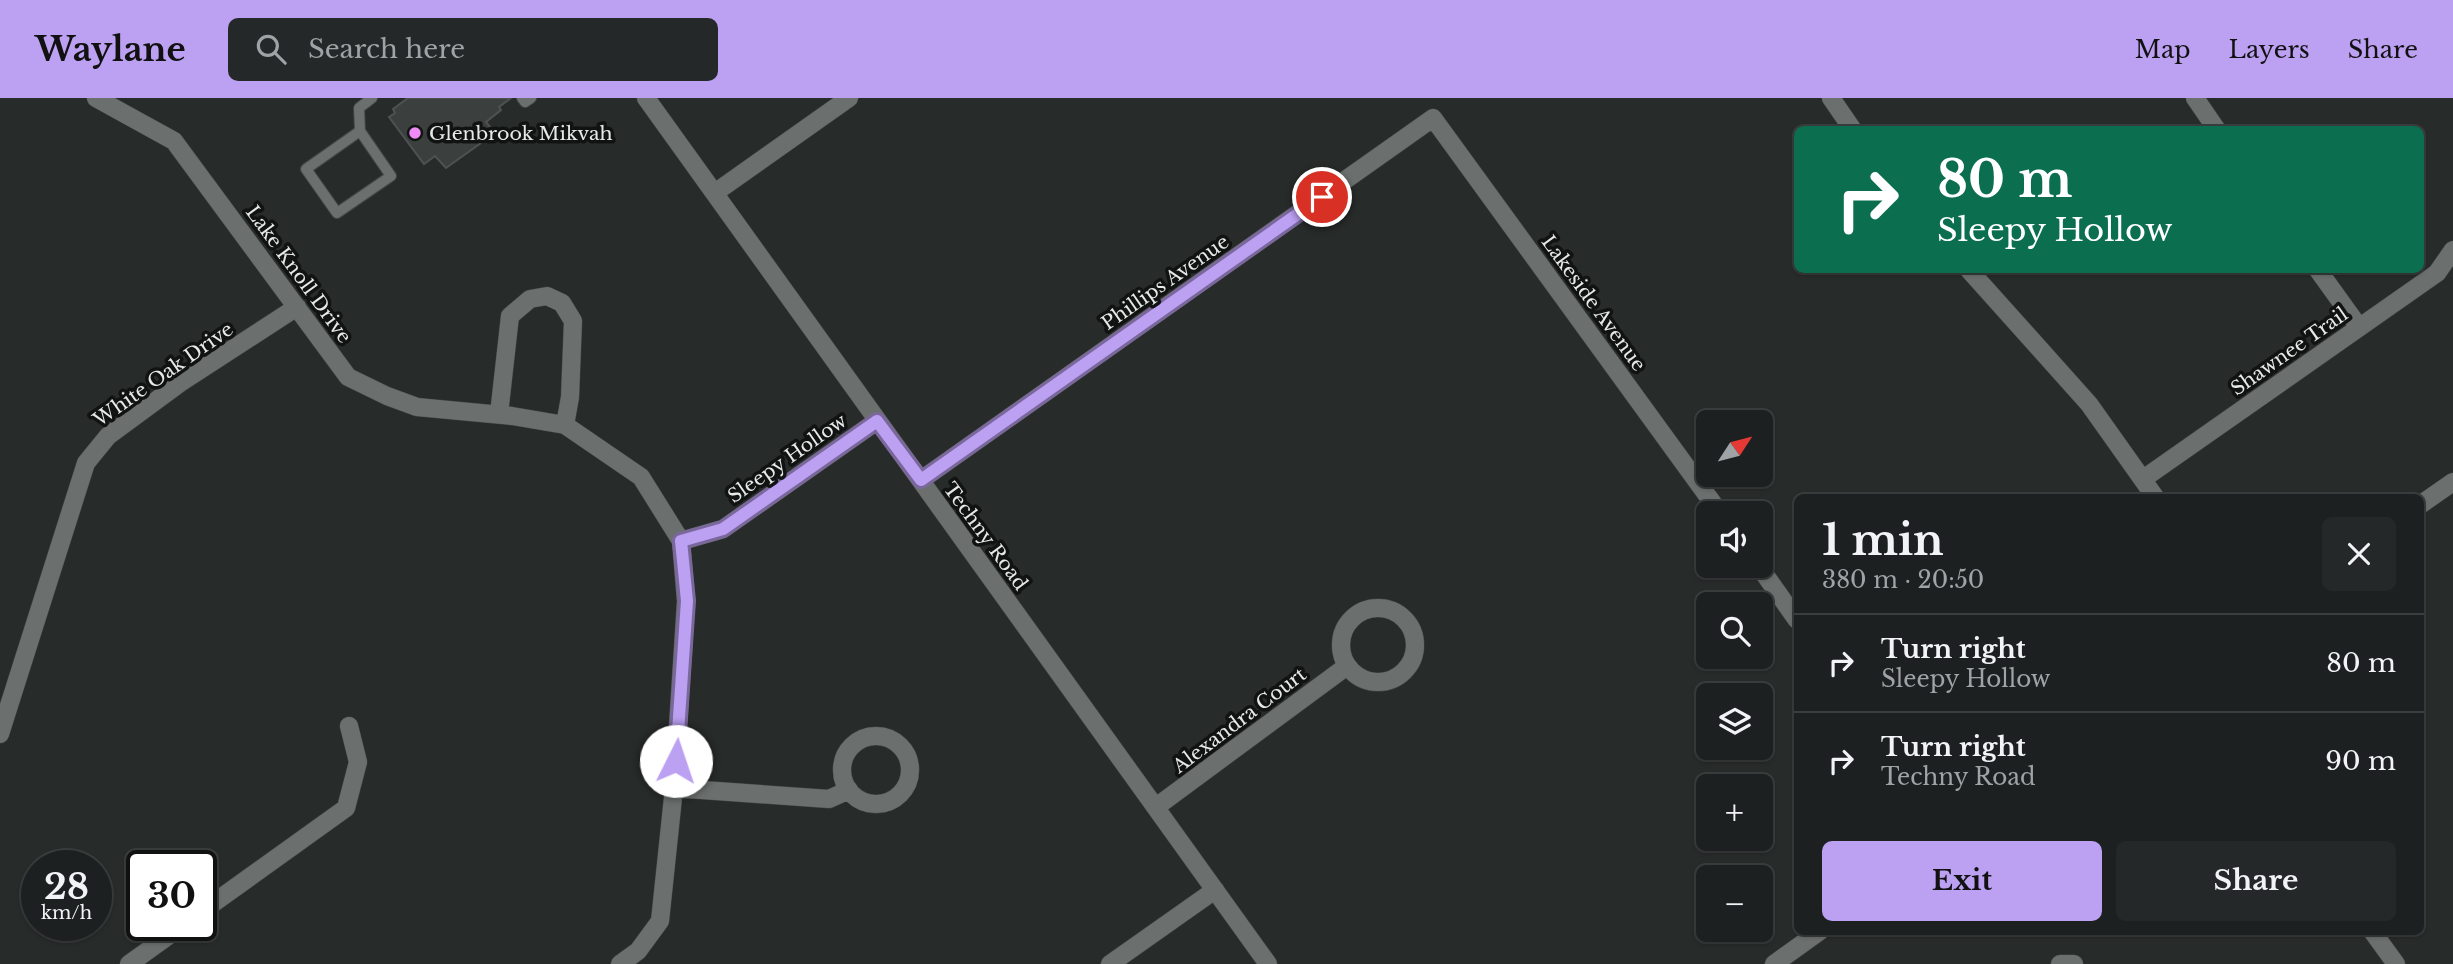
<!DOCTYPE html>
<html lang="en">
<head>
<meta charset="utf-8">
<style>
	body { margin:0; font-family:"Libre Baskerville",serif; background:#252829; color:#f1f3f6; height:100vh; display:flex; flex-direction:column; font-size:26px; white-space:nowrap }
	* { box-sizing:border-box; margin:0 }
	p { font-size:23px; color:#a0a3a5 }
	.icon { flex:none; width:38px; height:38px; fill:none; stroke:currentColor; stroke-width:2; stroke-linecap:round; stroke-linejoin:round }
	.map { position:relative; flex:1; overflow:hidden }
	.details { position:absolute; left:1794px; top:396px; width:630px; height:441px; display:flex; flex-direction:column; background:#1d2020; border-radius:10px; box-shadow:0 2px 5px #0004,0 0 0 2px #3b3e3e }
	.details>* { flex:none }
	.banner { position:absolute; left:1794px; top:28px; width:630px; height:147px; border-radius:10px; box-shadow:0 2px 5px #0004,0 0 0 2px #3b3e3e; background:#0b6e4f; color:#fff; overflow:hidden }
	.needle { width:46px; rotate:54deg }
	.fabs { position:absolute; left:1696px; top:312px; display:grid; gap:14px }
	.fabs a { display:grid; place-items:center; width:77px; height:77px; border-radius:10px; background:#1d2020; box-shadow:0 2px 5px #0004,0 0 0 2px #3b3e3e; font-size:35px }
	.speed { position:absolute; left:21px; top:752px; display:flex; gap:14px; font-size:35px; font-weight:700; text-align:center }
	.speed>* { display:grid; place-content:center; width:91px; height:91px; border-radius:50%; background:#1d2020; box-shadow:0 2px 5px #0004,0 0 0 2px #3b3e3e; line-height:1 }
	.speed small { font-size:18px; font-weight:400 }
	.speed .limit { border:4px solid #111; border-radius:10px; background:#fff; color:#111 }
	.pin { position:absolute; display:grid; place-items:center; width:60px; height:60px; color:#fff; margin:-30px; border:4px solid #fff; border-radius:50%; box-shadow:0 2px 7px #0007 }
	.me { position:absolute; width:77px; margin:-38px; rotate:4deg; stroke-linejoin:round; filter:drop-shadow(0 0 5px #0008) }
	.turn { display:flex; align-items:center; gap:24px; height:147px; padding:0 28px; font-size:32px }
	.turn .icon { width:91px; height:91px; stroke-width:2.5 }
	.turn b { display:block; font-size:49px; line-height:60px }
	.round { display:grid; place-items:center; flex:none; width:74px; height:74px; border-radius:10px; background:#252829 }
	.head { display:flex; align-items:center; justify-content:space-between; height:119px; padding:0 28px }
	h1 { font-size:42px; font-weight:800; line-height:52px }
	.cta { display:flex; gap:14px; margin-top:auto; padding:14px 28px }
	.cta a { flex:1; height:80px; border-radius:10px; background:#bca0f2; color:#111; font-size:28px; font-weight:800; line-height:80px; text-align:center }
	.cta a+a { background:#252829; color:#f1f3f6 }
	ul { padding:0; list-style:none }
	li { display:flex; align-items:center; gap:21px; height:98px; padding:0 28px; border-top:2px solid #3b3e3e }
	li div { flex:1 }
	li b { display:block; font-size:26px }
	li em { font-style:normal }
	header { display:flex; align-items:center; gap:42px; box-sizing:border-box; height:98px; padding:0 35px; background:#bca0f2; color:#111 }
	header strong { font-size:33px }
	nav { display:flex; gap:38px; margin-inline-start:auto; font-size:24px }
	.search { width:490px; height:63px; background:#252829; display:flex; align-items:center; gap:18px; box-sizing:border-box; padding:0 24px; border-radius:10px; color:#a0a3a5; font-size:26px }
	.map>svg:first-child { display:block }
	.building { fill:#3b403e; stroke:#4e5352; stroke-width:2 }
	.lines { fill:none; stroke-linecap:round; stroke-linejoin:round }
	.lane-casing { stroke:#434746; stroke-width:12 }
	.street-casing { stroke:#434746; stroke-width:19 }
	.secondary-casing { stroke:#434746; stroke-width:19 }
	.lane { stroke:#6b706e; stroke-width:10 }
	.street { stroke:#6b706e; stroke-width:18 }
	.secondary { stroke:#6b706e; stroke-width:18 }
	.route-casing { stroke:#7a689d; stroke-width:18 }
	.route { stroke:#bca0f2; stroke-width:12 }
	.poi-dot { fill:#ef8bf7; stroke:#111313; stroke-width:2.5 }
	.labels { text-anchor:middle; stroke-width:7; stroke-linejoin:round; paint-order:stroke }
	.poi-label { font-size:19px; fill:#e6e9e8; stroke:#111313; text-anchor:start }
	.street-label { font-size:19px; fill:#e6e9e8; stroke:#111313 }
</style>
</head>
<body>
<header>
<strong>Waylane</strong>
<div class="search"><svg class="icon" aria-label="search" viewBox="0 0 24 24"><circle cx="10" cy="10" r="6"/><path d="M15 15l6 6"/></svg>Search here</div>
<nav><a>Map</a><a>Layers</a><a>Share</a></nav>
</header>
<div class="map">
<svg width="2453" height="866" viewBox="0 0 2453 866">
	<rect width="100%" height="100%" fill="#272b2a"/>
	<path class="building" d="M408,0H511L499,9L501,12L486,24L495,35L446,70L435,58L424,66L389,19L395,15L393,11Z"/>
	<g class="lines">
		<defs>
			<path id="lane" d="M522,0L525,4L531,0
				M360,33L391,78L337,115L306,71L360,33L359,10L372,0"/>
			<path id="street" d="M96,0L174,43L348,279L387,298L417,309L512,318L565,327L641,379L681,443L686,503L674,690L660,823L638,853L620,866
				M1831,0L1853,32
				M2195,0L2217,32
				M716,94L849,0
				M1969,172L2089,306L2155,399
				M2318,172L2359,229
				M499,316L510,218L530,201L547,198L562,205L573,223L570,299L565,327
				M2143,381L2437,175L2453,152
				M921,382L1433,20L1720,415
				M681,443L723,431L877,323
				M1758,467L1797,522
				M1341 547a37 37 0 1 1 74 0a37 37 0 1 1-74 0Z
				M0,636L86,365L108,338L180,285L297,209
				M842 672a34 34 0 1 1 68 0a34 34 0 1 1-68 0Z
				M674,690L829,701L849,692
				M1156,709L1347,568
				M201,814L346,710L358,664L349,628
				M2372,833L2396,866
				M129,866L182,828
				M1110,866L1215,792
				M2060,866H2074"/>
			<path id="secondary" d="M646,0L1268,866
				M2420,407L2453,384
				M1774,866L1820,833"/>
		</defs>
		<use href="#lane" class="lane-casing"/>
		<use href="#street" class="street-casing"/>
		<use href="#secondary" class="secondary-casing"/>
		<use href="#lane" class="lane"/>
		<use href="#street" class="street"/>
		<use href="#secondary" class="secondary"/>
	</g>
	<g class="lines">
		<defs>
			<path id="route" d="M676,663L687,503L681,443L723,431L877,323L921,382L1322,99"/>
		</defs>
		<use href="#route" class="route-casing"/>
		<use href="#route" class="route"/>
	</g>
	<circle class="poi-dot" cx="415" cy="35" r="7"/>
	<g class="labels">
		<g class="poi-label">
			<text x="429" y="42">Glenbrook Mikvah</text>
		</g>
		<g class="street-label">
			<text transform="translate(299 176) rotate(54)" y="7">Lake Knoll Drive</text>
			<text transform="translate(1165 184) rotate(-35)" y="7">Phillips Avenue</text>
			<text transform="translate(1594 205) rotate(54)" y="7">Lakeside Avenue</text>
			<text transform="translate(2289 253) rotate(-35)" y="7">Shawnee Trail</text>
			<text transform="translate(163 276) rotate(-35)" y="7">White Oak Drive</text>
			<text transform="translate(787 360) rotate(-35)" y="7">Sleepy Hollow</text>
			<text transform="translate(986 438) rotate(54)" y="7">Techny Road</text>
			<text transform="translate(1239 622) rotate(-37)" y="7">Alexandra Court</text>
		</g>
	</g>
</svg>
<div class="fabs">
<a><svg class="needle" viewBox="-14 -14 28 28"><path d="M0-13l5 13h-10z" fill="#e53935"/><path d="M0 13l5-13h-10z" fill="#a0a3a5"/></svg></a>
<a><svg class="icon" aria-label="sound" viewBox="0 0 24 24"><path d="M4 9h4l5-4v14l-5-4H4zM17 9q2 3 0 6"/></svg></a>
<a><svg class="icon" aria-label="search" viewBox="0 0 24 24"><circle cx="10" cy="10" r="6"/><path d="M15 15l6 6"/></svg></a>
<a><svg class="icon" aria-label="layers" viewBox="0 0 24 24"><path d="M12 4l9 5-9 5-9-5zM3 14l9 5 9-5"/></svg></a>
<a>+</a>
<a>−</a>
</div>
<div class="speed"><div>28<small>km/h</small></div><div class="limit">30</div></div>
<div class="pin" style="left:1322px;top:99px;background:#d93025"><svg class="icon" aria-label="arrive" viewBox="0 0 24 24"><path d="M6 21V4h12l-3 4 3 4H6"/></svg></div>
<svg class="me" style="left:676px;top:663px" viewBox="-20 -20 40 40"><circle r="19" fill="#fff"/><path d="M0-13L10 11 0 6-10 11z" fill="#bca0f2"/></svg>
<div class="banner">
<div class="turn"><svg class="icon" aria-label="right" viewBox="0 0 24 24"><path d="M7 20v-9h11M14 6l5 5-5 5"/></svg><div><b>80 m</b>Sleepy Hollow</div></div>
</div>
<section class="details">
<div class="head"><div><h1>1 min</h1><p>380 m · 20:50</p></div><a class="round"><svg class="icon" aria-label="close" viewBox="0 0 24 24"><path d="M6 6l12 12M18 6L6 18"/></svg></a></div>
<ul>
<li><svg class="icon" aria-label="right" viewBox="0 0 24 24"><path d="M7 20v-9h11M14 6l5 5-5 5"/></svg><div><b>Turn right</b><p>Sleepy Hollow</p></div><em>80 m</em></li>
<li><svg class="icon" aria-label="right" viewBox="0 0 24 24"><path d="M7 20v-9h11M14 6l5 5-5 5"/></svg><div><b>Turn right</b><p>Techny Road</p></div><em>90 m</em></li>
</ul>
<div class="cta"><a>Exit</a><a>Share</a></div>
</section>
</div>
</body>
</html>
